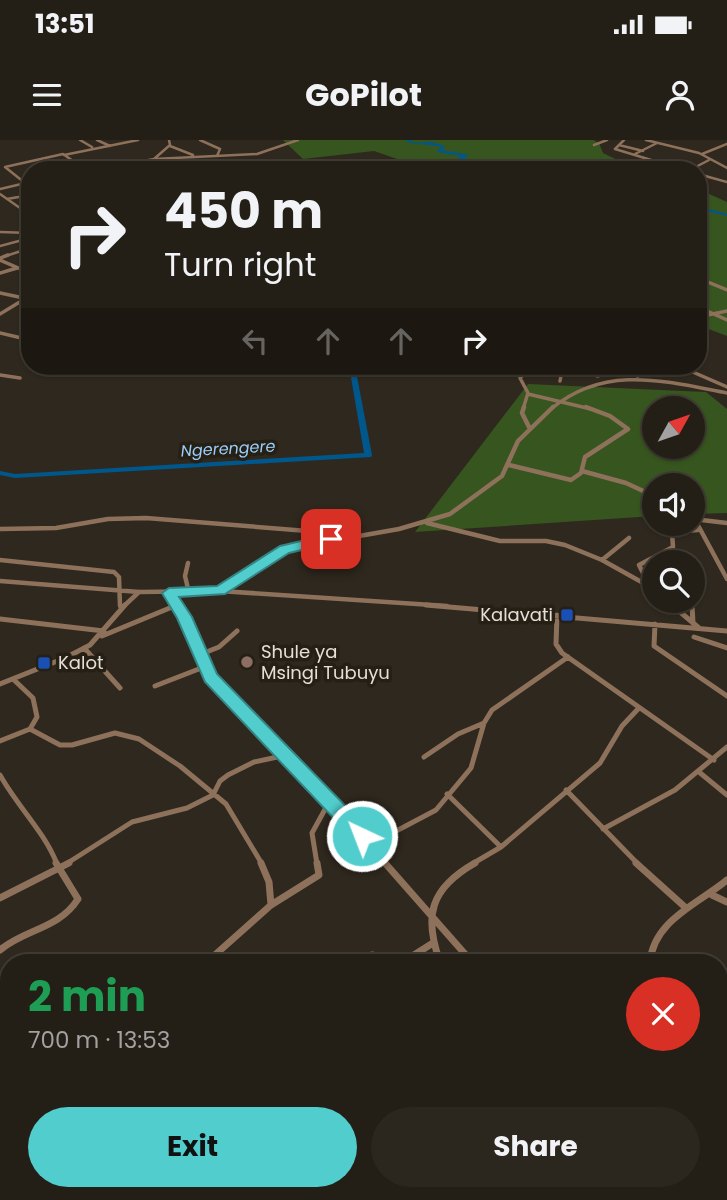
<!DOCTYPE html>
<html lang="en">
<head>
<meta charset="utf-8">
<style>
	body { margin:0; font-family:Poppins,sans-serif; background:#2b271f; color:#f1f3f6; height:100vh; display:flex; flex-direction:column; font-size:26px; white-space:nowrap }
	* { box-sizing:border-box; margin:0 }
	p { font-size:23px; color:#a3a2a1 }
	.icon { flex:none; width:38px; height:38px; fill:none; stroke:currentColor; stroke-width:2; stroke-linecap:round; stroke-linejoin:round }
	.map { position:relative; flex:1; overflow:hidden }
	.drawer { position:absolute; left:0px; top:814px; width:728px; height:247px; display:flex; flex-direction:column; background:#231e16; border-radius:28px 28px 0 0; box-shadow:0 2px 5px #0004,0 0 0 2px #403c35 }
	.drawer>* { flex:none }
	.hud { position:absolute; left:21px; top:21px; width:686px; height:214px; border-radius:28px; box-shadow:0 2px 5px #0004,0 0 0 2px #403c35; background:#231e16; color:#f1f3f6; overflow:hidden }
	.needle { width:46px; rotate:50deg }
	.tools { position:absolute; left:642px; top:256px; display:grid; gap:14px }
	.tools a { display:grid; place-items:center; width:63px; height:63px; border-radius:50%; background:#231e16; box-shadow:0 2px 5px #0004,0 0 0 2px #403c35; font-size:35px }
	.pin { position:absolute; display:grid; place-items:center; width:60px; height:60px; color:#fff; margin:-30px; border-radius:14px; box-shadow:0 4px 10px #0006 }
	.me { position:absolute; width:77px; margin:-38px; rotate:317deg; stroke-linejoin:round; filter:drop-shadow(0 0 5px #0008) }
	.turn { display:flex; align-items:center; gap:24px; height:147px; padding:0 28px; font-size:32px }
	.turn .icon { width:91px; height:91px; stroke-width:2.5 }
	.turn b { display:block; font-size:49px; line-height:60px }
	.lanes { display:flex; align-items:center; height:66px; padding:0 28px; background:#0003; justify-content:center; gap:35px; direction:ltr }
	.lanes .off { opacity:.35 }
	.round { display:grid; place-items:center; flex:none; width:74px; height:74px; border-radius:37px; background:#2b271f }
	.headline { display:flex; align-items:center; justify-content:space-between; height:119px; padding:0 28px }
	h1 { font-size:42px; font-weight:700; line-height:52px; color:#1e9e55 }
	.cta { display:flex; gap:14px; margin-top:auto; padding:14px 28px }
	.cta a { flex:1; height:80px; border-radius:42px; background:#52cdcd; color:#111; font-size:28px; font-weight:700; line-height:80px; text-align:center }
	.cta a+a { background:#2b271f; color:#f1f3f6 }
	.status { display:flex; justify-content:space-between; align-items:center; height:49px; padding:0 35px; background:#231e16; direction:ltr }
	.status svg { height:19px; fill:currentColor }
	header { display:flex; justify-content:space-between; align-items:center; height:91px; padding:0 28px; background:#231e16; font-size:32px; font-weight:700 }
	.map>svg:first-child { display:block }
	.green { fill:#37551e; fill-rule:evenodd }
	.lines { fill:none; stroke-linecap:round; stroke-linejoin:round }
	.river { fill:#00578b; fill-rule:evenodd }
	.minor-far4 { stroke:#8e715a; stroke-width:2.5 }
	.minor-far3 { stroke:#8e715a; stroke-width:3.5 }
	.minor-far2 { stroke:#8e715a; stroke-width:4.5 }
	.minor-far1 { stroke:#8e715a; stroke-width:5 }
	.minor { stroke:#8e715a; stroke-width:7 }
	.route { fill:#52cdcd; stroke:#358585; stroke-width:2 }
	.transit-dot { fill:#1a4fb4; stroke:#251f14; stroke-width:2.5 }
	.education-dot { fill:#8d6e63; stroke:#251f14; stroke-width:2.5 }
	.labels { text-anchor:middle; stroke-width:7; stroke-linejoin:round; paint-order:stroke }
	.far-water-label { font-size:16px; font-style:italic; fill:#99cefb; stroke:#251f14 }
	.poi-label { font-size:18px; fill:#e4e0d9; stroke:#251f14; text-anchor:start }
</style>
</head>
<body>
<div class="status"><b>13:51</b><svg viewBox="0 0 49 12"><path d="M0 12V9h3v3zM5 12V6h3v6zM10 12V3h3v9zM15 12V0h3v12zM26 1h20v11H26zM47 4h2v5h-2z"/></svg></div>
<header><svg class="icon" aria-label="menu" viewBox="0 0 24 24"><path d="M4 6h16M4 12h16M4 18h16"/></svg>GoPilot<svg class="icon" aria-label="person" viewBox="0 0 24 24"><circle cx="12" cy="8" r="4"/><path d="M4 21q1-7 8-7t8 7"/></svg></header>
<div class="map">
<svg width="727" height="1060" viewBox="0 0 727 1060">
	<rect width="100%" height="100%" fill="#2f281e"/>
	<path class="green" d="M283,0H593L599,3L603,13L638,30H429L374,11L303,19Z
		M698,49L727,62V196L698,185Z
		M528,244L706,252L727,269V373L693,374V345H654V376L415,392ZM654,268H693V306H654Z"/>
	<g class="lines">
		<path class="river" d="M405,0H410L416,3L431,2L445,6L442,10L469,15L464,18L475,20H507L516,26L527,30L512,28L506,22H475L459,19L458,17L462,16L437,12L441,7C427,3 417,7 405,0Z
			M698,66L727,74V76L698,69Z
			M349,226H355L372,315L371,317L15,338L0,335V331L15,334L364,313Z"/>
		<path class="minor-far4" d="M80,0L92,7
			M97,0L110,6
			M200,0L220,9L217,16
			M624,0L615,9L684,30
			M646,0L699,13L727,28
			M594,5L607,0
			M619,5L643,11
			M170,6L193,15
			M635,14L657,3
			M702,14L727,4
			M64,15L138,0
			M154,19L257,14L298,0
			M128,23L140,30
			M208,24L222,30
			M95,30L154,19L170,5L169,0
			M157,30L225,23
			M690,30L709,20
			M698,34L727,42
			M25,43L5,27L63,14L86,30
			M0,49L30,42
			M0,54L30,75
			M7,59L30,55
			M0,92L30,93
			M0,106L30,98
			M3,117L30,108"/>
		<path class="minor-far3" d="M0,118L8,115
			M0,120L30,133
			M0,133L17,128
			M698,138L727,150
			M0,153L19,157L30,155
			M698,167L727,180
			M0,174L23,160V156
			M698,177L727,171
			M0,193L30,200
			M564,226L598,236L615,226
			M679,226L727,247
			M0,235L20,238
			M638,236L635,235L652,226
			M560,241L561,236L571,228
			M528,254L591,269
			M523,269L528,253L520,238L532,226
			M551,269C605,224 664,241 727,253"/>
		<path class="minor-far2" d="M524,267L522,273L529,287
			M509,325L571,340L581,333L585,317L628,289L610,276L586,267
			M582,331L626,343L654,356
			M693,361V365
			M693,376L727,439
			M693,379L727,383
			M427,383L500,401H546L565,405L602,420L654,449
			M0,389L56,388L108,379L146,378L345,394
			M0,420L114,432L119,437L120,466
			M602,420L629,398
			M188,423L185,436L189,453
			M0,441L139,452L220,451L447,466
			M648,443L639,425L673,407L672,392L698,390
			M693,443L700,439
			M220,451L285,409L399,389L450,374L502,336L518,301L553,267
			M169,453L177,466
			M667,460L674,466
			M692,460V466
			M124,466L139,452
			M174,466L177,465"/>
		<path class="minor-far1" d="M176,465L216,545L387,724
			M426,465L727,491
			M672,465L699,488
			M692,465L693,483
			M557,475L556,504L562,513L714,620
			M0,479L104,491
			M655,484L654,506L727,556
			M102,496L177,465
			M694,497L727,508
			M84,508L120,548
			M199,515L219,507L237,491
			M0,544L65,518L90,505L125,465
			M155,546L204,527
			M30,589L60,605H72L115,593L139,599L180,626L226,664L262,724
			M0,601L30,589L37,577L33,558L13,539
			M424,617L458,594L484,583
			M699,632L727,655
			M0,635C17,666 44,691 57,724
			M566,650L638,724
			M447,654L501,707
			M603,689L675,650L727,607
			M362,696L383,698L436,670L471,628L484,583L492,570L568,517
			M66,724L132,682L187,668L213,655L220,641L228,635L254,622L282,616
			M317,724L312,693L329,662
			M472,724L501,707L600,623L622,586L638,569"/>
		<path class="minor" d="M261,723L269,742L271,765
			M385,723L472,822
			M636,723L686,768
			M712,755L727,762
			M0,758L69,723
			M0,810C25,789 59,789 78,759L56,723
			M207,822L271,765L319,735L317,723
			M367,822L372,815L399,822
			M403,822L433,803
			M440,822C423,775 431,748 475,723
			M650,822C654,780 698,764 727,740
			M719,898L727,906
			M0,933L6,945
			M144,1052L148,1060
			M372,1052L380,1060
			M544,1052L550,1060
			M674,1052L681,1060"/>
	</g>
	<path class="route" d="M331,394L338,399L336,402L289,413L225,454L179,457L192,477L217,534L369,690L372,696L369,702L362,705L356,702L205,542L177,478L162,453L169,448L217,446L280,406Z"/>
	<g class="transit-dot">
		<rect x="560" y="468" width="14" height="14" rx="3.5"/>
		<rect x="37" y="516" width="14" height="14" rx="3.5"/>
	</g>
	<circle class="education-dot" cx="247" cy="522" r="7"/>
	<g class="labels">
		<g class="far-water-label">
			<text transform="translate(228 308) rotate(-3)" y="6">Ngerengere</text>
		</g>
		<g class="poi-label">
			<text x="553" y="481" text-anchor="end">Kalavati</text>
			<text x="261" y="518">Shule ya<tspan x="261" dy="21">Msingi Tubuyu</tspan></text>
			<text x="58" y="529">Kalot</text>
		</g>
	</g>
</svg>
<div class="tools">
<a><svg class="needle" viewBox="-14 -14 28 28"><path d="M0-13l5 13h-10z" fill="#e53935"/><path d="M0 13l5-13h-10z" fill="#a3a2a1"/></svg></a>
<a><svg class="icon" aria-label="sound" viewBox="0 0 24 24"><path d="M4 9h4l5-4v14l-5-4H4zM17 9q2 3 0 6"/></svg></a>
<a><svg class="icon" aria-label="search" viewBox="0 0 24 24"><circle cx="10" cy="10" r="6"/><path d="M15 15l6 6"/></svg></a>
</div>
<div class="pin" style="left:331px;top:399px;background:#d93025"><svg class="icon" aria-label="arrive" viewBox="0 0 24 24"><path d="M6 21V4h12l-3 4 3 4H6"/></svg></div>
<svg class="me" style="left:362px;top:696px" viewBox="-20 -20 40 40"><circle r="17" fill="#52cdcd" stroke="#fff" stroke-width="3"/><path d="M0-11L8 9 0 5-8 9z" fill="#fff"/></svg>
<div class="hud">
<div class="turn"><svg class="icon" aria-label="right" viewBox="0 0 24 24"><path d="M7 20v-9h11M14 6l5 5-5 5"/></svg><div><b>450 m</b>Turn right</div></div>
<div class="lanes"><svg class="icon off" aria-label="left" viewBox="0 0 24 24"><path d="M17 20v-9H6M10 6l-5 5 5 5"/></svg><svg class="icon off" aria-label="ahead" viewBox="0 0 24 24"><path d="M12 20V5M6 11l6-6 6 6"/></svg><svg class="icon off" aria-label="ahead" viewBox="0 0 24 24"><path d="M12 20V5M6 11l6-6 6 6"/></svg><svg class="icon" aria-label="right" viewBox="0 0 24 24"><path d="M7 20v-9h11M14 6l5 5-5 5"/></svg></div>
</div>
<section class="drawer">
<div class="headline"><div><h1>2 min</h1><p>700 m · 13:53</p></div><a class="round" style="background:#d93025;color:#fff"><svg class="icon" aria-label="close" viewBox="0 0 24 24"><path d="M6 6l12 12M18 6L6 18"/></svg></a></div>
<div class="cta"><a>Exit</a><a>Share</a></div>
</section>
</div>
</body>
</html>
